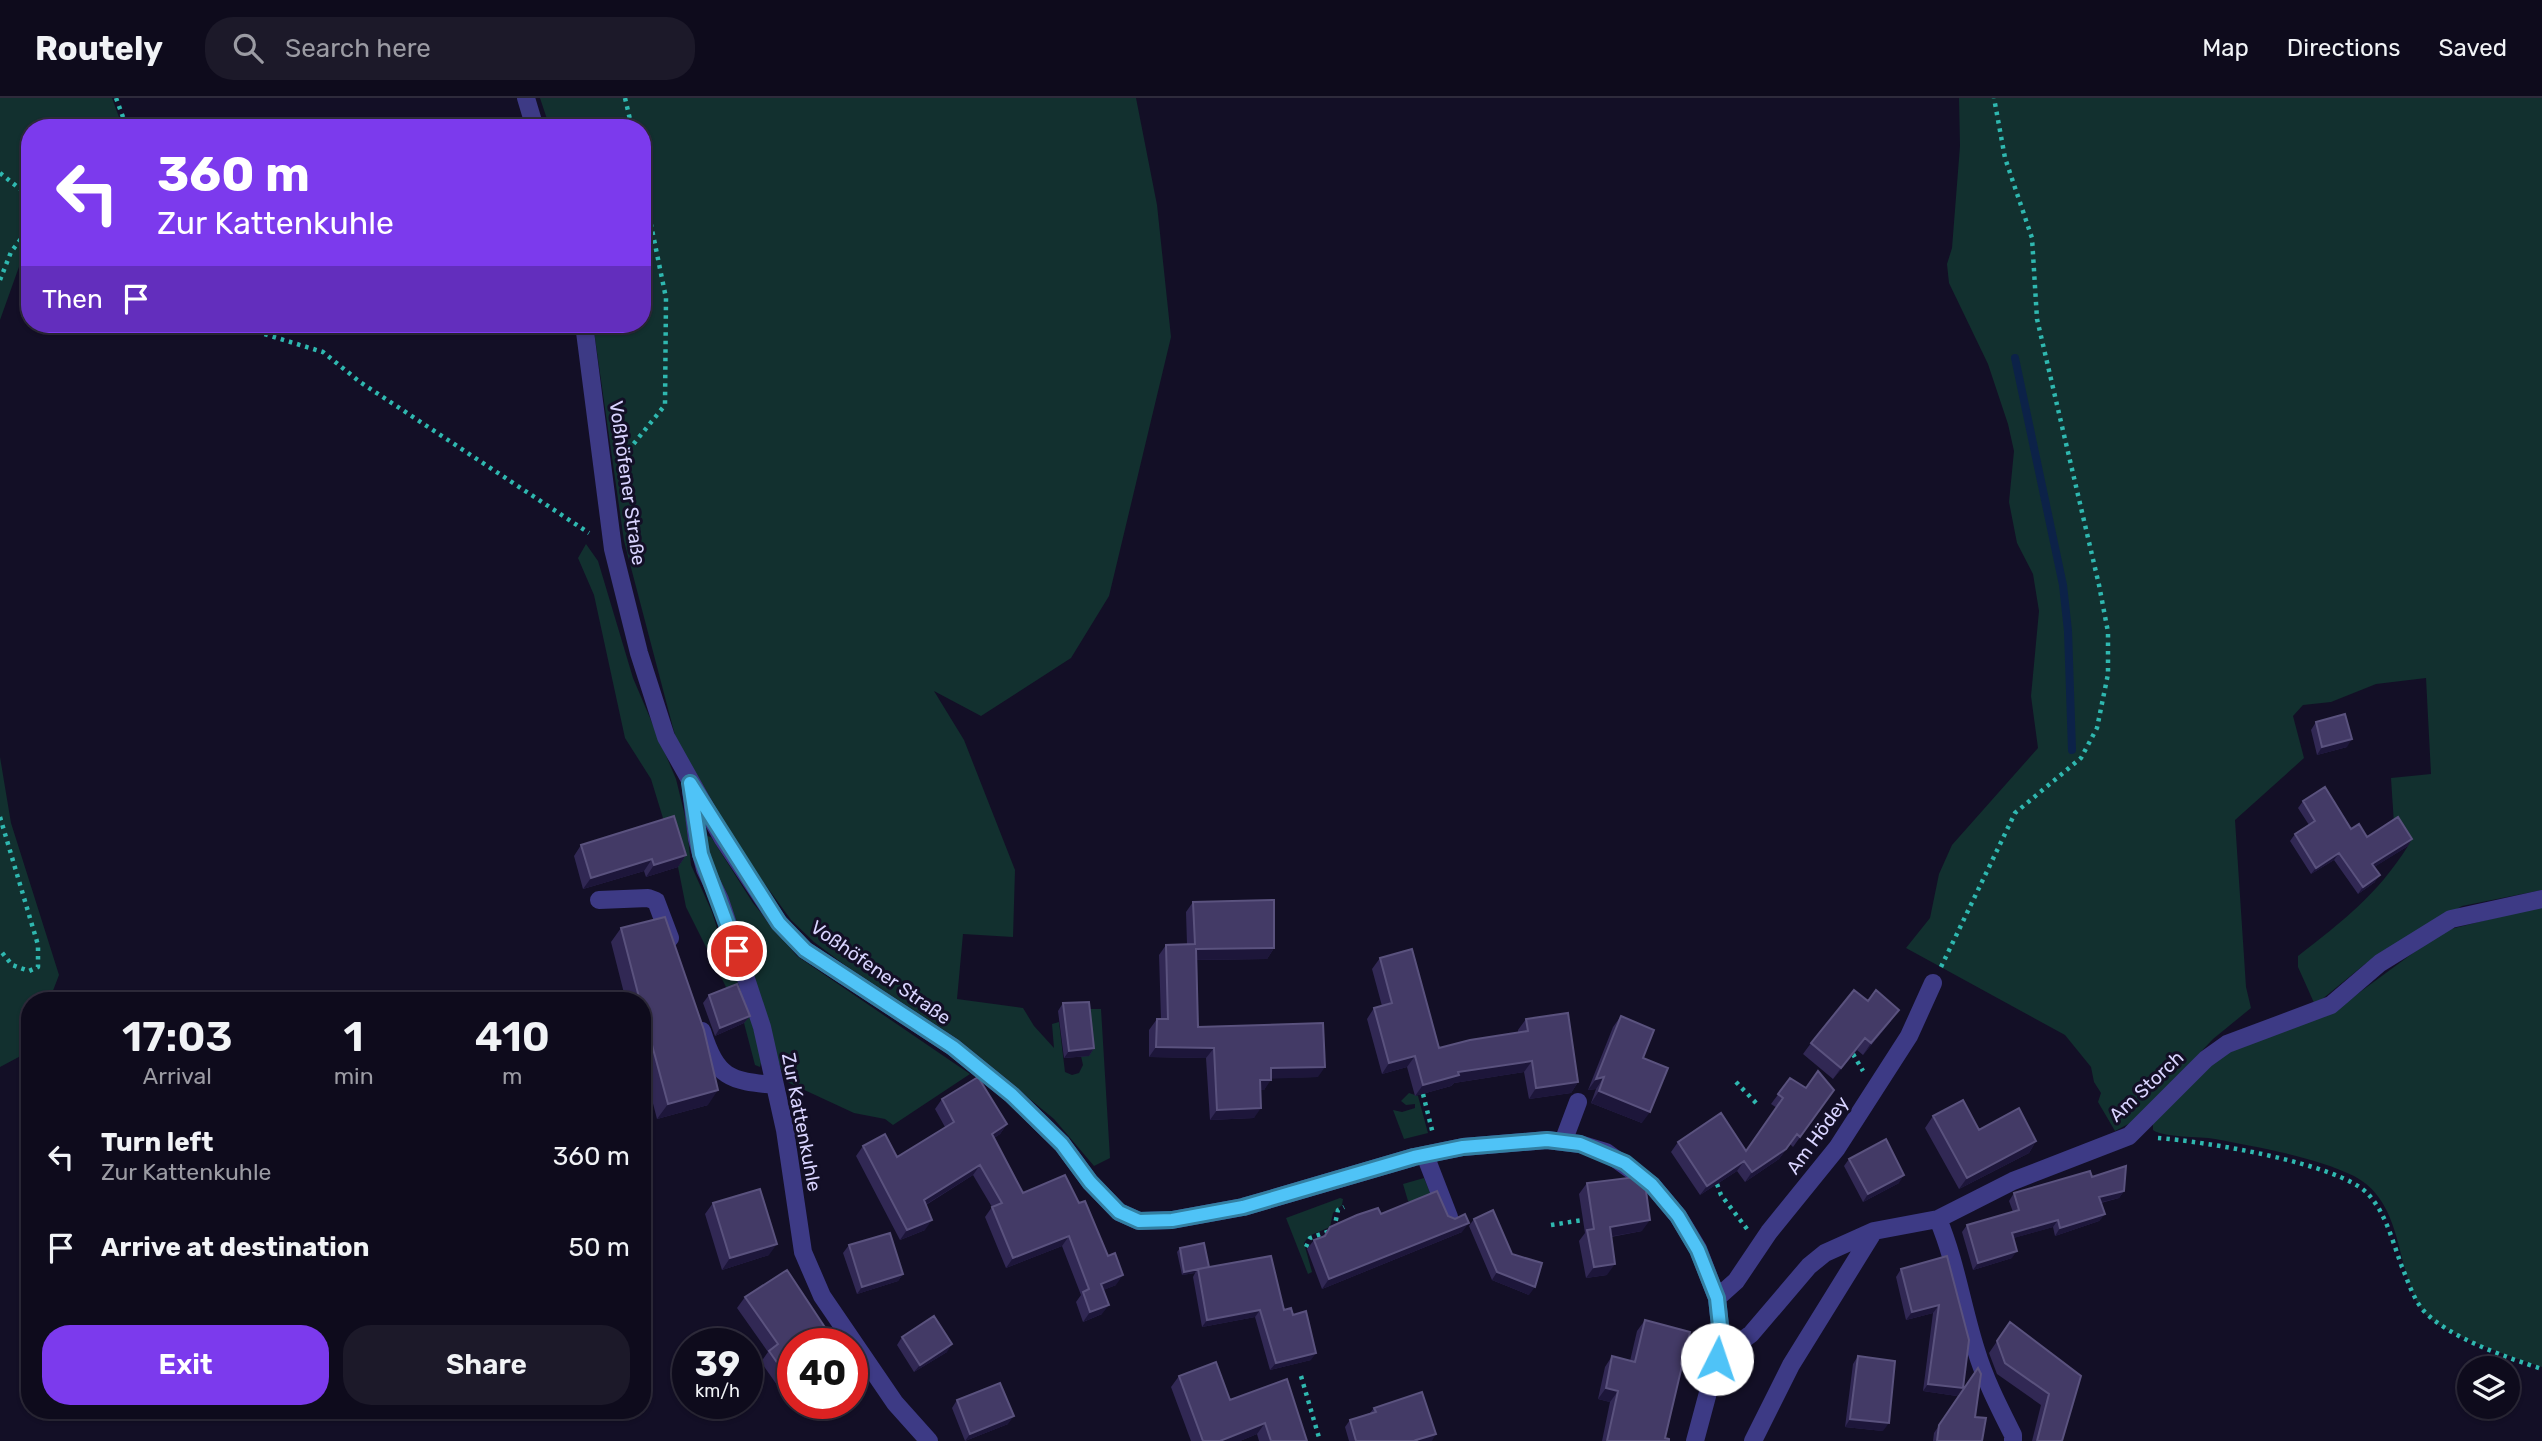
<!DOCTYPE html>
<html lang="en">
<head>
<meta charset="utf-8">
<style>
	body { margin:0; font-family:Rubik,sans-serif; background:#1c1929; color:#f1f3f6; height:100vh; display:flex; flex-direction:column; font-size:26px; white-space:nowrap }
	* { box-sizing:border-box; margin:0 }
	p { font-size:23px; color:#9b9ba3 }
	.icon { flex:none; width:38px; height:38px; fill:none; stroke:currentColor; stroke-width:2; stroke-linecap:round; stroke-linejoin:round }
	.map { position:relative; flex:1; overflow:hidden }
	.sheet { position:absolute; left:21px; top:894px; width:630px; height:427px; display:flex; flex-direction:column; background:#0e0b1c; border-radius:28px; box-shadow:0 2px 5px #0004,0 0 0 2px #2e2b3b }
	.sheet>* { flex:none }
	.hud { position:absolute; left:21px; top:21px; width:630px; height:214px; border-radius:28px; box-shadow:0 2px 5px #0004,0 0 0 2px #2e2b3b; background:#7c3aed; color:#fff; overflow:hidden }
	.buttons { position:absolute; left:2457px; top:1258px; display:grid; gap:14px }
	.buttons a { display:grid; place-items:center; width:63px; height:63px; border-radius:50%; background:#0e0b1c; box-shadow:0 2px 5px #0004,0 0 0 2px #2e2b3b; font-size:35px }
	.speed { position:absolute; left:672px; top:1230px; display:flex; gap:14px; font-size:35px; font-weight:700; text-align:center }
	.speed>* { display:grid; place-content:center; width:91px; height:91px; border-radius:50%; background:#0e0b1c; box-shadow:0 2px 5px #0004,0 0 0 2px #2e2b3b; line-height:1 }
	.speed small { font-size:18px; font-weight:400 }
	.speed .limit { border:10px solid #d22; background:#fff; color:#111 }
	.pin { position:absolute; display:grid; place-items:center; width:60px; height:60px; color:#fff; margin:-30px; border:4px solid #fff; border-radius:50%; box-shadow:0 2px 7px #0007 }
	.me { position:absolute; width:77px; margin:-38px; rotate:4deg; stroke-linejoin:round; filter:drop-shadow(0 0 5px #0008) }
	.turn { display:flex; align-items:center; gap:24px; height:147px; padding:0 21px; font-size:32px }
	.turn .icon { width:91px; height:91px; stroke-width:2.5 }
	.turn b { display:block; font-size:49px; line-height:60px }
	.then { display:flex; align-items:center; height:66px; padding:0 21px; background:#0003; gap:14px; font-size:26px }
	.eta { display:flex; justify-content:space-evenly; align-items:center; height:119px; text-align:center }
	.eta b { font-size:42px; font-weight:600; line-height:49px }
	.cta { display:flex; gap:14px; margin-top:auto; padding:14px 21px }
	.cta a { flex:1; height:80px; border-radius:28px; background:#7c3aed; color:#fff; font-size:28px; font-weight:600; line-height:80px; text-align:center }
	.cta a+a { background:#1c1929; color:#f1f3f6 }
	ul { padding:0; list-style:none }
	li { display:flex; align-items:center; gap:21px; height:91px; padding:0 21px }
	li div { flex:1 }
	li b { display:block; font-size:26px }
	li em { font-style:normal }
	header { display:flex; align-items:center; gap:42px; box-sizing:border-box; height:98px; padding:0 35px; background:#0e0b1c; border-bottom:2px solid #2e2b3b }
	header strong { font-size:33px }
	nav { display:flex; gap:38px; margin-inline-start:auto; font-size:24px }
	.search { width:490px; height:63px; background:#1c1929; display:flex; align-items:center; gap:18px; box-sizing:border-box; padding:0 24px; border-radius:28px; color:#9b9ba3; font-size:26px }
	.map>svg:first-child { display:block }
	.green { fill:#12302f }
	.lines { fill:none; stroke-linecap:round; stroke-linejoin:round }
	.stream { stroke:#0c2248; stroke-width:8 }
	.path { stroke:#2fb8b0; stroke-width:4.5; stroke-dasharray:3.5 5; stroke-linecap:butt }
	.minor { stroke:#3d3a85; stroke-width:18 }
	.wall { fill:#312854 }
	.shaded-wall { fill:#1d163a }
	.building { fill:#433a66; stroke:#5a527e; stroke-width:2 }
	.route-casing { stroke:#337fa1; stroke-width:18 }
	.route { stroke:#4fc3f7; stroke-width:12 }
	.labels { text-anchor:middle; stroke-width:6; stroke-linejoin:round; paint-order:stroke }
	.street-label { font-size:19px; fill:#d9d4ff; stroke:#130f26 }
</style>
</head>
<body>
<header>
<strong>Routely</strong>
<div class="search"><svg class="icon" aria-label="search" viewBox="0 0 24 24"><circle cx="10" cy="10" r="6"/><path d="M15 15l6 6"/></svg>Search here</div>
<nav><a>Map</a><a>Directions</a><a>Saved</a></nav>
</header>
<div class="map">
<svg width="2542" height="1343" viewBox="0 0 2542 1343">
	<rect width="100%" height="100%" fill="#130f26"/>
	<path class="green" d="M0,0H112L123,30H30V138L0,222Z
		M540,0H1136L1157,107L1171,239L1109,498L1071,560L981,618L934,593L964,642L1015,772L1013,839L963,836L957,901L1023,910L1034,928L1054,950L1052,926L1059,924L1065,974L1072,977L1079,975L1083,967L1081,958L1089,957L1084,911H1101L1110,1060L1094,1068L1054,1021L957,941L862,880L814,844L791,822L723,728L677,645L624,443L593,226H642V30H550Z
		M1959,0H2542V792L2462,808L2365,866L2315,907L2298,869V858C2343,823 2377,797 2408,748L2394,726L2391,680L2431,676L2426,580L2376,586L2331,604L2303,607L2293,618L2304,660L2235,722L2246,889L2251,910L2213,941L2136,1022L2115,1033L2098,1004L2101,995L2094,984L2091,969L2065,937L1906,850L1930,820L1939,776L1952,747L2038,650L2031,598L2039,513L2033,476L2017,445L2009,404L2014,353L2008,326L1988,266L1949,185L1947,166L1952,150L1960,48Z
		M586,446L598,463L633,580L676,681L686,722L691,767L712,814L728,865L737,874L762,960L760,969L755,967L744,925L686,809L678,769L651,681L625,640L594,497L578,460Z
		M0,659L11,725L59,877L49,903H30V953L0,969Z
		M707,738L711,739L753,805L797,858L970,976L893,1027L885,1021L854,1015L785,983L704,741Z
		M2542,808V1269C2515,1260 2437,1235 2422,1212C2394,1170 2405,1105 2354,1078C2316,1059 2257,1049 2215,1041C2199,1038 2164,1040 2153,1032V1026L2195,978L2230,954L2341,908L2443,833Z
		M1409,995L1418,998L1428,1035L1404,1041L1393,1012L1402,1014L1415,1010V1006L1406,1007L1401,1003Z
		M1424,1080L1431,1097L1416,1105L1408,1103L1403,1086Z
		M1340,1100L1343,1101L1342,1107L1333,1115L1330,1129L1309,1138L1304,1145L1312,1174L1308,1176L1286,1120Z"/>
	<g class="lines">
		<path class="stream" d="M2015,260L2063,487L2068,533L2072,652"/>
		<path class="path" d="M116,0L127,30
			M625,0L632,30
			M0,75L30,99
			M0,182L11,154L30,129
			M232,226L323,254L360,284L589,435
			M623,359L665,307L666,200L642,83
			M0,719L38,847V869L29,873L12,867L0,852
			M1941,869L2015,715L2081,660L2097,630L2108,576V534L2099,487L2037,221L2032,140L2005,60L1994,0
			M1853,956L1863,973
			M1736,984L1758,1007
			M1423,996L1433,1036
			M2158,1040C2202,1043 2339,1065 2368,1096C2386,1115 2393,1145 2402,1169C2408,1183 2413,1200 2423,1212C2447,1239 2508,1260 2542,1271
			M1717,1086L1721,1097L1747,1131
			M1551,1127L1583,1122
			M1334,1131L1338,1112L1344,1109
			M1306,1149L1310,1140L1330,1133
			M1301,1278L1320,1343"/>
		<path class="minor" d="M526,0L535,30
			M584,226L613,451L639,555L666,639L723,741L779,825L805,852L953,949L1012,997L1062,1046L1090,1084L1119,1114L1139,1123L1172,1122L1243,1109L1414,1059L1463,1049L1547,1042L1580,1046L1606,1054L1652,1087L1678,1118L1698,1151L1717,1200L1721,1237L1717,1261L1695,1343
			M691,692L697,741L705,771L720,802L762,929L785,1032L803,1154L822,1198L895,1305L929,1343
			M599,802L648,800L656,803L670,840
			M702,933C717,980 729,983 775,987
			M1563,1044L1578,1004
			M1425,1057L1449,1119
			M1938,1121C1956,1164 1962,1208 1976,1252C1985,1282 1999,1309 2013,1337V1343
			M1717,1200L1736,1183L1769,1134L1837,1050L1909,938L1933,885
			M1717,1261L1751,1236L1809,1168L1825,1155L1874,1133L1938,1121L2013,1083L2129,1038L2206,961L2227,946L2331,907L2380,865L2451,821L2542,801
			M1753,1343L1791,1267L1874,1133"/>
	</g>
	<path class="wall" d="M2316,624L2347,649L2317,657L2311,632Z
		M2303,703L2367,739L2408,748L2374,769L2375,784L2358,796L2334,762L2311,776L2290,743L2295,736L2309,727L2298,710Z
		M581,747L686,757L678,769L646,779L644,773L583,791L574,758Z
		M1193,804L1274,850L1267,861L1197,862L1198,929L1318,979L1271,980L1264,992H1261L1254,1020L1210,1022L1206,960L1149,959V932L1157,921H1161L1159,857L1166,847L1187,846L1186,814Z
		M621,830L708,1007L657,1021L642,963V903H626L611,844Z
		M1380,860L1439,950L1518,934V932L1526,921L1578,984L1571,995L1529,1001L1524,974L1454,985L1451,988L1415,998L1407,969L1382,976L1367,921L1374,910L1382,908L1372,871Z
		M709,897L750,918L744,925L715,938L703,905Z
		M1868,903L1891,923L1863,957L1857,952L1833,981L1803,956L1811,945Z
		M1063,905L1094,950L1089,958L1064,960L1058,913Z
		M1621,918L1643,960L1642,1025L1591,1005L1596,991L1588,992L1613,929Z
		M1790,980L1806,990L1834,992L1793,1049L1790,1046L1779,1061L1745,1084L1737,1073L1700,1097L1671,1054L1678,1044L1746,1053L1777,1010L1771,1006Z
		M942,1001L1007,1026L1000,1036L994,1040L1023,1095L1065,1077L1116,1187L1103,1192L1102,1216L1083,1224L1076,1204L1081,1197L1062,1148L1006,1170L985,1119L992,1109L973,1077L926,1107L925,1132L900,1142L856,1058L863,1048L897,1059L945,1029L935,1011Z
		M1933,1018L1979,1032L2036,1043L2029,1055L1959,1091L1925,1030Z
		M1849,1061L1899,1085L1863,1104L1844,1068Z
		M2092,1079L2124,1093L2119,1100L2101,1105L2105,1116L2099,1123L2055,1138L2053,1129L2013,1140L2012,1160L1973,1172L1962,1134L1967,1127L2013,1114L2009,1103L2014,1095Z
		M1587,1085L1642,1133L1611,1139L1607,1177L1586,1180L1579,1143L1585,1135L1579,1096Z
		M713,1105L769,1157L722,1172L705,1116Z
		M1381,1116L1448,1118L1462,1134L1322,1191L1307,1151L1314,1142L1323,1138L1330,1129Z
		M1474,1121L1529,1197L1492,1182L1469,1128Z
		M849,1147L903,1176L898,1183L857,1196L843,1155Z
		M1180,1150L1208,1169L1293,1217L1311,1262L1270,1272L1255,1219L1202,1229L1193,1179L1195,1175L1182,1177L1177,1154Z
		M1947,1158L1963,1290L1957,1298L1923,1293L1933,1215L1906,1222L1896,1179L1901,1171Z
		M745,1199L793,1246V1277L777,1287L761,1264L768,1254L737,1210Z
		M1645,1222L1665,1340L1669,1343H1602L1610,1304L1598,1301L1605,1269L1612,1258L1630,1263L1637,1233Z
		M2010,1224L2081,1278L2062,1343H2032L2041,1307L1997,1276L1989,1255Z
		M902,1239L947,1254L914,1274L897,1247Z
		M1858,1258L1883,1333L1845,1329L1853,1266Z
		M1978,1270L1975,1319L1982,1343H1933L1934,1335Z
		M1179,1278L1230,1302L1307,1343H1259L1257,1336L1240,1343H1191L1171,1289Z
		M957,1302L1008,1326L965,1343L952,1310Z
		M1374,1310L1432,1343H1349L1345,1329L1350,1322L1370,1315Z"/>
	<path class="shaded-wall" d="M2352,641L2347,649L2317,657L2322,649Z
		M2412,741L2408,748L2368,773L2372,766Z
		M2339,755L2334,762L2311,776L2316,770Z
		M686,757L678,769L646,779L654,767Z
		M652,761L644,773L583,791L591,780Z
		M2380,777L2375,784L2358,796L2363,789Z
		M1274,850L1267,861L1189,862L1196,851Z
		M1899,912L1891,923L1863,957L1871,945Z
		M750,918L744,925L715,938L720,930Z
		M1865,940L1857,952L1833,981L1841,970Z
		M1156,949L1214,950L1206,960L1149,959Z
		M1094,950L1089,958L1064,960L1069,953Z
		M1415,958L1407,969L1382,976L1389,965Z
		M1532,963L1524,974L1454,985L1451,988L1415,998L1423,987L1458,974Z
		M1325,969L1318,979L1264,981L1271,970Z
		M1604,979L1596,991L1588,992L1596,981Z
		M1260,982H1271L1264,992H1253Z
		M1578,984L1571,995L1529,1001L1536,990Z
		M718,992L708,1007L657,1021L668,1006Z
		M1599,993L1650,1014L1642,1025L1591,1005Z
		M1261,1010L1254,1020L1210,1022L1217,1012Z
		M1007,1026L1000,1036L985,1046L992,1036Z
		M2036,1043L2029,1055L1959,1091L1967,1080Z
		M1786,1051L1779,1061L1745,1084L1752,1074Z
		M1744,1063L1737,1073L1700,1097L1707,1088Z
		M980,1067L973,1077L917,1112L924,1102Z
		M1904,1077L1899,1085L1863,1104L1868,1096Z
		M2124,1093L2119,1100L2094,1106L2099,1099Z
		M2105,1116L2099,1123L2055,1138L2060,1130Z
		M932,1122L925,1132L900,1142L907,1132Z
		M1650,1122L1642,1133L1602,1140L1610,1129Z
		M2058,1122L2053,1129L2007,1142L2012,1135Z
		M1469,1125L1462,1134L1322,1191L1329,1181Z
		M1069,1138L1062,1148L1006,1170L1013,1160Z
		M777,1146L769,1157L722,1172L730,1160Z
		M2017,1153L2012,1160L1973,1172L1978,1165Z
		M1615,1166L1607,1177L1586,1180L1594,1169Z
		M1198,1171L1195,1175L1182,1177L1184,1174Z
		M1497,1174L1535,1189L1529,1197L1492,1182Z
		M903,1176L898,1183L857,1196L862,1189Z
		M1123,1177L1116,1187L1094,1196L1101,1186Z
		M1109,1207L1102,1216L1083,1224L1090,1214Z
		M1939,1207L1933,1215L1906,1222L1912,1214Z
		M1260,1212L1255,1219L1202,1229L1207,1222Z
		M952,1246L947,1254L914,1274L920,1267Z
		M1316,1255L1311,1262L1270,1272L1276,1265Z
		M793,1271V1277L777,1287L785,1276Z
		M1928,1286L1963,1290L1957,1298L1923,1293Z
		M1606,1290L1618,1293L1610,1304L1598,1301Z
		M1014,1318L1008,1326L965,1343L970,1336Z
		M1850,1321L1889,1325L1883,1333L1845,1329Z
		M1265,1325L1257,1336L1240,1343H1220Z
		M1436,1336L1432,1343H1416V1342Z"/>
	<path class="building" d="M2345,616L2352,641L2322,649L2316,624Z
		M2325,689L2351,731L2359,726L2367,739L2398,719L2412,741L2372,766L2380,777L2363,789L2339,755L2316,770L2295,736L2315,723L2303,703Z
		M674,718L686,757L654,767L652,761L591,780L581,747Z
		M1274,802V850L1196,851L1198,929L1323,925L1325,969L1271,970V982H1260L1261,1010L1217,1012L1214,950L1156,949L1157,921H1168L1166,847L1195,846L1193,804Z
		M665,819L704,932L718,992L668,1006L642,910V903H640L621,830Z
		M1412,851L1439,950L1470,942L1528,933L1526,921L1568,915L1578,984L1536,990L1532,963L1458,974L1459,977L1423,987L1415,958L1389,965L1374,910L1392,905L1380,860Z
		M737,886L750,918L720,930L709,897Z
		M1854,892L1868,903L1876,892L1899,912L1871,945L1865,940L1841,970L1811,945Z
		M1089,904L1094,950L1069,953L1063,905Z
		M1621,918L1654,932L1643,960L1668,970L1650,1014L1599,993L1604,979L1596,981Z
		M1818,973L1834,992L1800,1039L1797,1036L1786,1051L1752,1074L1744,1063L1707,1088L1678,1044L1721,1015L1746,1053L1783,1000L1778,996L1790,980L1806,990Z
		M978,979L1007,1026L992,1036L1023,1095L1065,1077L1079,1105L1085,1103L1108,1158L1115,1155L1123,1177L1101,1186L1109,1207L1090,1214L1083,1194L1089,1191L1069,1138L1013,1160L992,1109L1002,1105L980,1067L924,1102L932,1122L907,1132L863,1048L885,1036L897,1059L954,1024L942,1001Z
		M1963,1002L1979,1032L2019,1010L2036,1043L1967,1080L1933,1018Z
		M1886,1041L1904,1077L1868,1096L1849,1061Z
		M2126,1068L2124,1093L2099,1099L2105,1116L2060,1130L2058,1122L2012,1135L2017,1153L1978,1165L1967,1127L2019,1112L2014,1095L2090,1073L2092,1079Z
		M1644,1078L1650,1122L1610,1129L1615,1166L1594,1169L1587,1132L1594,1131L1587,1085Z
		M760,1091L777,1146L730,1160L713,1105Z
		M1437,1093L1448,1118L1455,1121L1465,1116L1469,1125L1329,1181L1314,1142L1325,1138L1330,1129L1357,1117L1378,1110L1381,1116Z
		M1493,1112L1512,1156L1542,1165L1535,1189L1497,1174L1474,1121Z
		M890,1135L903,1176L862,1189L849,1147Z
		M1204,1145L1209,1169L1184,1174L1180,1150Z
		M1271,1158L1284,1212L1291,1210L1293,1217L1306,1213L1316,1255L1276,1265L1260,1212L1207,1222L1198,1171Z
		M1947,1158L1969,1242L1963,1290L1928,1286L1939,1207L1912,1214L1901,1171Z
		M787,1172L834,1243L830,1246H793V1271L785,1276L769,1253L778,1246L745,1199Z
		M934,1218L952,1246L920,1267L902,1239Z
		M1645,1222L1690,1234L1665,1340L1669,1341V1343H1607L1618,1293L1606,1290L1612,1258L1635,1264Z
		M2010,1224L2081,1278L2062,1343H2037L2049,1296L2005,1265L1997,1243Z
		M1858,1258L1895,1263L1889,1325L1850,1321Z
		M1216,1264L1230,1302L1287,1281L1307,1343H1271L1265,1325L1220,1343H1203L1179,1278Z
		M1978,1270L1981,1276L1975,1319L1986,1320L1982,1343H1937L1939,1327Z
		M1000,1285L1014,1318L970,1336L957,1302Z
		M1422,1294L1436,1336L1416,1342L1417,1343H1356L1350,1322L1376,1314L1374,1310Z"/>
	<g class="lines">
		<defs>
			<path id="route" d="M737,853L701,756L690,685L779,825L805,852L953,949L1012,997L1062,1046L1090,1084L1119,1114L1139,1123L1172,1122L1243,1109L1414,1059L1463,1049L1547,1042L1580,1046L1625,1065L1652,1087L1678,1118L1698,1152L1717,1200L1721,1237L1717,1261"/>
		</defs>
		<use href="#route" class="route-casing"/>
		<use href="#route" class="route"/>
	</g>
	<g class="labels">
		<g class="street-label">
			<text transform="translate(628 385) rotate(82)" y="7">Voßhöfener Straße</text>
			<text transform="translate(881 874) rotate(35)" y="7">Voßhöfener Straße</text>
			<text transform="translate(2146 988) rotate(-43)" y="7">Am Storch</text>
			<text transform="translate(802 1024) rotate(79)" y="7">Zur Kattenkuhle</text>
			<text transform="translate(1817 1037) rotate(-54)" y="7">Am Hödey</text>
		</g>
	</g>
</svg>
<div class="buttons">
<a><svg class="icon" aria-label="layers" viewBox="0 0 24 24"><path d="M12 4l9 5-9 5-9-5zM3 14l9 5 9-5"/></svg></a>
</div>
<div class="speed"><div>39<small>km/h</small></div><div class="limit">40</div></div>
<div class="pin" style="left:737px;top:853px;background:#d93025"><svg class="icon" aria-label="arrive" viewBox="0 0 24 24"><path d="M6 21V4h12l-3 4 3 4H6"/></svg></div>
<svg class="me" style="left:1717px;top:1261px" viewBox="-20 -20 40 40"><circle r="19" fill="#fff"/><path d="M0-13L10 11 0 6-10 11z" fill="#4fc3f7"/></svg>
<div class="hud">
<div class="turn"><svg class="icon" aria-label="left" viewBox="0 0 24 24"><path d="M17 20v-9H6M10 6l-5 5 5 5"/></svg><div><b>360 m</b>Zur Kattenkuhle</div></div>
<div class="then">Then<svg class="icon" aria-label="arrive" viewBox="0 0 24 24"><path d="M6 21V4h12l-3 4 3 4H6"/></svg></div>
</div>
<section class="sheet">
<div class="eta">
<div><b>17:03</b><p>Arrival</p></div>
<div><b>1</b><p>min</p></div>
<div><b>410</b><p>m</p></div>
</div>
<ul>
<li><svg class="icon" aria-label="left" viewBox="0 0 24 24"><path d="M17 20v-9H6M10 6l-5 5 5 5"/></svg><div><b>Turn left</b><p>Zur Kattenkuhle</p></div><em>360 m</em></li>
<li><svg class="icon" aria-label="arrive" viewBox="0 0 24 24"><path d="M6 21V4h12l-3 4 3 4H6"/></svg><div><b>Arrive at destination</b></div><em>50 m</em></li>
</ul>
<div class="cta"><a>Exit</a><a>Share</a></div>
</section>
</div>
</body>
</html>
